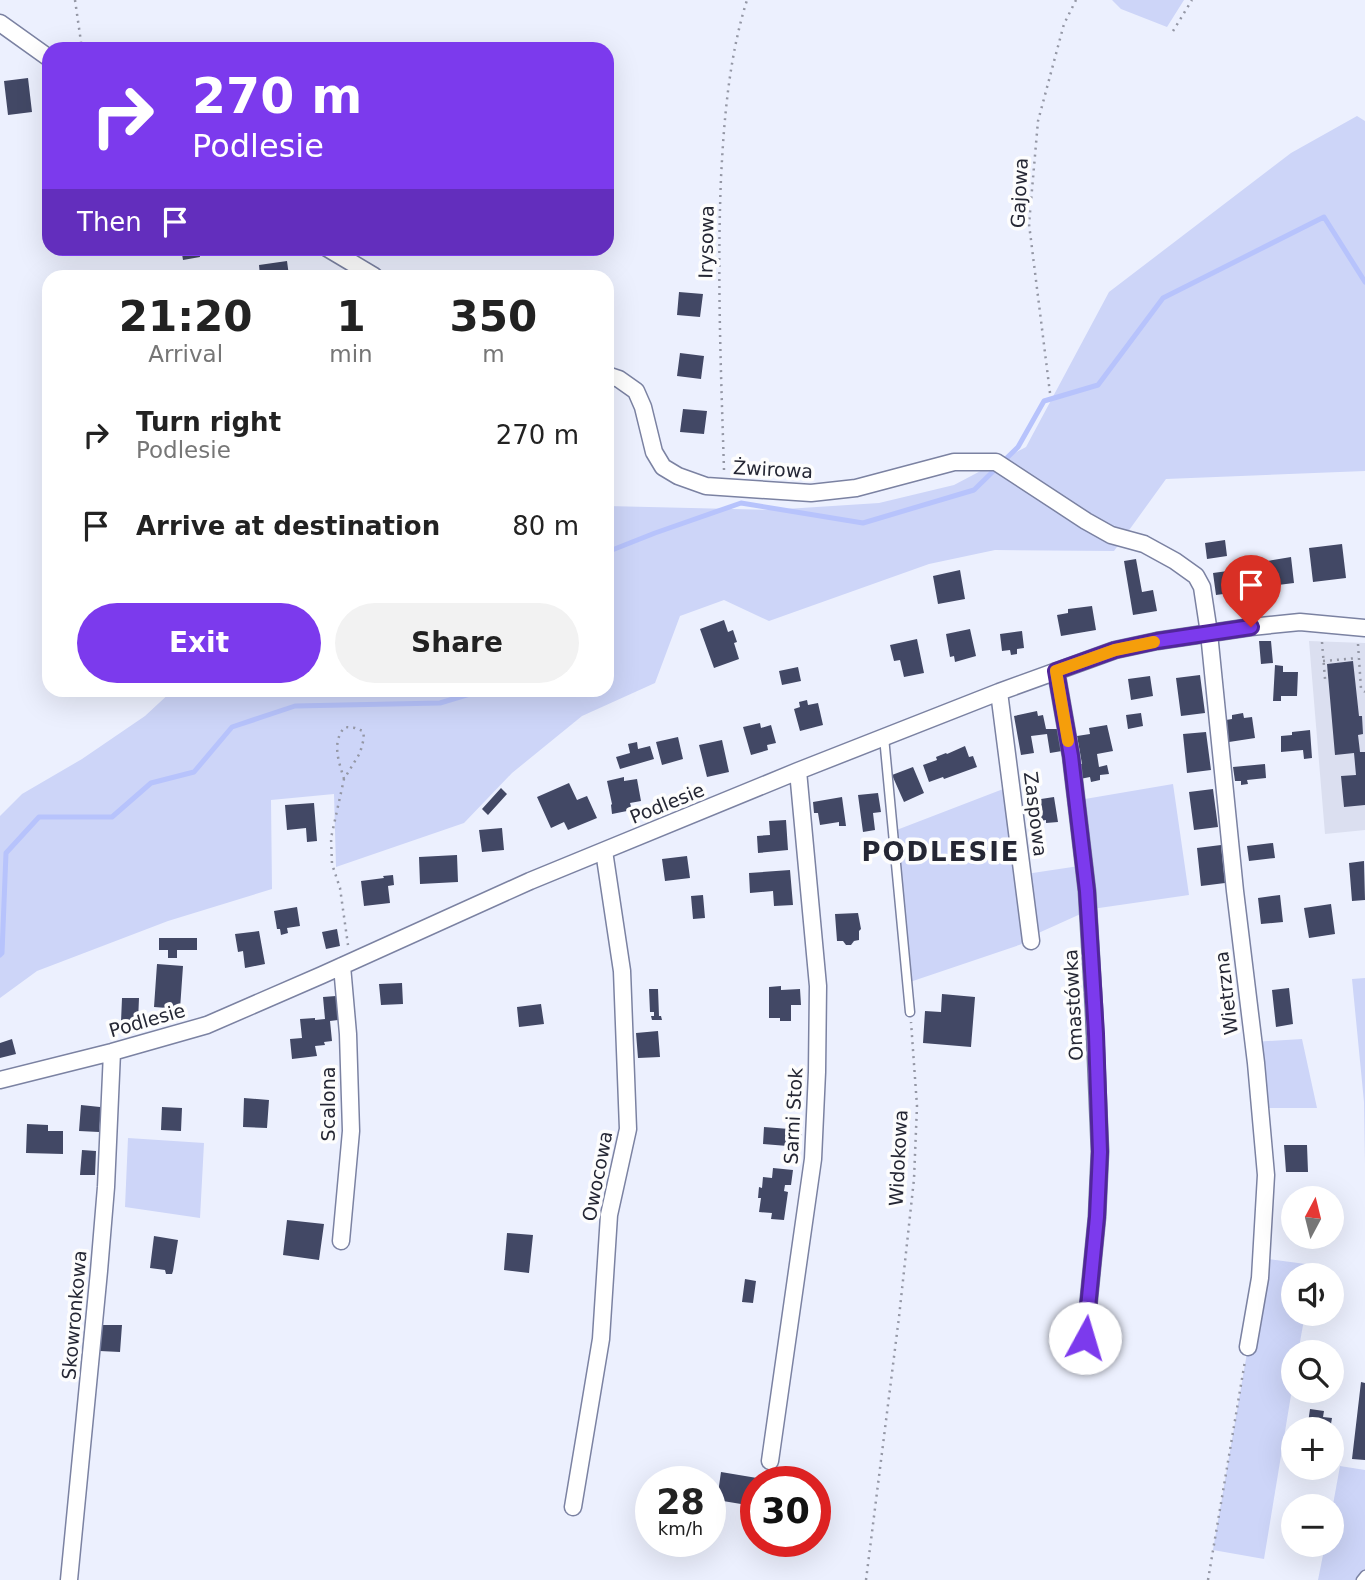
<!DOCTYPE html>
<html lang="en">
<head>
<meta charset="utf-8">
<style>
	body { margin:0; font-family:"DejaVu Sans",sans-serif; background:#f2f2f2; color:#222; height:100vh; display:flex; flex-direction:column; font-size:26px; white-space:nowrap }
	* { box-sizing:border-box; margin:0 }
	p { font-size:23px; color:#767676 }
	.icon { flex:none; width:38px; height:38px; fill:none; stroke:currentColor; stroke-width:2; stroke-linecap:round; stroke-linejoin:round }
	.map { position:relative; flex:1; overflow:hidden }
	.side { position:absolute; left:42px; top:270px; width:572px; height:427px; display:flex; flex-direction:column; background:#fff; border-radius:21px; box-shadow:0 7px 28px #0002 }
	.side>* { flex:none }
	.banner { position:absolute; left:42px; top:42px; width:572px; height:214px; border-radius:21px; box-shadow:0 7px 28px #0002; background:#7c3aed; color:#fff; overflow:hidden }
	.needle { width:46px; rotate:7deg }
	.controls { position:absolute; left:1281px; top:1186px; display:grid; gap:14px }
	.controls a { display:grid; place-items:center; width:63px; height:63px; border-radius:50%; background:#fff; box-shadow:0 7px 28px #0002; font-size:35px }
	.speed { position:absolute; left:635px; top:1466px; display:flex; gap:14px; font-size:35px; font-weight:700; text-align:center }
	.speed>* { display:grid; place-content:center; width:91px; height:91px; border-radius:50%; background:#fff; box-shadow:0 7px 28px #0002; line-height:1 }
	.speed small { font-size:18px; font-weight:400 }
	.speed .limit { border:10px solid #d22; background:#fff; color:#111 }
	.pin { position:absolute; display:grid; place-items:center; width:60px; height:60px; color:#fff; margin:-72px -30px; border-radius:50% 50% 50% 0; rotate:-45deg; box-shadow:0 0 7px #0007 }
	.pin .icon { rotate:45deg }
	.me { position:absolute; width:77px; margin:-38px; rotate:6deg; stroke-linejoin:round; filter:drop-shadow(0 0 5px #0008) }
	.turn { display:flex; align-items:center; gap:24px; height:147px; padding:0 35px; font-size:32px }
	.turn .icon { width:91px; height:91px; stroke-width:2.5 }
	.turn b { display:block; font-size:49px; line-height:60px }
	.then { display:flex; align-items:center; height:66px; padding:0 35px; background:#0003; gap:14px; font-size:26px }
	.eta { display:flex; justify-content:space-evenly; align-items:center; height:119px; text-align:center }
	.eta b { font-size:42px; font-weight:700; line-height:49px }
	.action { display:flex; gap:14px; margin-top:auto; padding:14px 35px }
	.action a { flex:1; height:80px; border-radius:42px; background:#7c3aed; color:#fff; font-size:28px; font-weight:700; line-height:80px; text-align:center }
	.action a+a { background:#f2f2f2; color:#222 }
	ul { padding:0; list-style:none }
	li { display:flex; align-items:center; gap:21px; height:91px; padding:0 35px }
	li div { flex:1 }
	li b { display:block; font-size:26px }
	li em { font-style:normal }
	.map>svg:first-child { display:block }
	.built { fill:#dbdff0 }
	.green { fill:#cdd5f8 }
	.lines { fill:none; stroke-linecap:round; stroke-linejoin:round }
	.stream { stroke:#b7c3fc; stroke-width:5 }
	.building { fill:#424865 }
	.service-casing { stroke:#7b82a2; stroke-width:11 }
	.minor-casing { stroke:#7b82a2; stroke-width:19 }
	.path { stroke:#9497a5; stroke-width:2.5; stroke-dasharray:2 5; stroke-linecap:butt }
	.service { stroke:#fff; stroke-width:8 }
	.minor { stroke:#fff; stroke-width:16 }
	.route-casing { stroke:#51269a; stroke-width:18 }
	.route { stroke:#7c3aed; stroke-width:12 }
	.slow { stroke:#f59e0b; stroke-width:12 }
	.labels { text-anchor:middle; stroke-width:7; stroke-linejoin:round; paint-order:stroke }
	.street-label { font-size:19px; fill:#252734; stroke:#fdfdfd }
	.district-label { font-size:26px; font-weight:bold; letter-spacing:2px; fill:#252734; stroke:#fdfdfd }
</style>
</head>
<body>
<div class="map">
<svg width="1365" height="1580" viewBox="0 0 1365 1580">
	<rect width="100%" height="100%" fill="#ecf0fe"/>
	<path class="built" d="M1309,641L1365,643V830L1325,834Z"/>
	<path class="green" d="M1112,0H1184L1167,27L1121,9Z
		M1357,116L1365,121V471L1166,479L1114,551L995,550L929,564L769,621L724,600L680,616L655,683L582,716L512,773L464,823L336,867L334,794L271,800L272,889L168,921L37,971L0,998V816L22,794L82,759L145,716L173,690H607V506L770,510L879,503L954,485L1026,447L1109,292L1291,153Z
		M1173,784L1189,895L1092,909L1079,800Z
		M1011,786L1031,941L907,983L894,831Z
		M1079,866L1085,912L1034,935L1026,874Z
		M1365,978V1164L1364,1102L1352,979Z
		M1302,1039L1317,1108H1260L1253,1042Z
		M128,1138L204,1143L200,1218L125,1207Z
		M1261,1258L1313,1265L1311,1276H1293V1314H1305L1298,1353H1293V1383L1264,1559L1213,1550L1248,1347Z
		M1340,1466L1365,1470V1575L1361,1580H1318L1325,1545H1332V1510Z"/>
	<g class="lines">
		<path class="stream" d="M607,552L655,533L741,503L863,523L974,490L1018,447L1044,401L1098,385L1163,298L1324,217L1365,282
			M0,955L2,953L6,853L39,817H112L151,783L194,772L232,727L295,706L440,703L483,690"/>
	</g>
	<path class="building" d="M28,78L32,112L8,115L4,81Z
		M181,248H199L200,257L183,260Z
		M287,261L289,276H260L259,265Z
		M679,292L703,294L700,317L677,315Z
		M680,353L704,356L701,379L677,376Z
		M683,409L707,411L704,434L680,432Z
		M1225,540L1227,556L1207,559L1205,543Z
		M1342,544L1346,578L1313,582L1309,548Z
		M1291,557L1294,583L1270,586L1267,561Z
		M1136,559L1142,592L1153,590L1157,611L1133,615L1124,561Z
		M960,570L965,599L938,604L933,576Z
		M1235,570L1238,592L1216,595L1213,573Z
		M1092,606L1096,630L1061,636L1057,615L1068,613V609Z
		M724,620L728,632L733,630L737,642L734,643L739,659L714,668L700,629Z
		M970,629L976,656L955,662L954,656L950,657L946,634Z
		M1022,631L1024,648L1017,649V654L1011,655L1010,650L1002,651L1000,634Z
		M917,639L924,673L904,677L900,660L894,661L890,645Z
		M1259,641H1271L1273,663L1261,664Z
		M1353,661L1359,716H1362L1363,734L1358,735L1360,752H1365V805L1344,807L1341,776L1356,775L1354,753L1335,755L1327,664Z
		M1275,665L1283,666V672H1298L1297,696H1281V701H1273Z
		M798,667L801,681L782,685L779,671Z
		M1200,675L1205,713L1181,716L1176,678Z
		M1150,676L1153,696L1131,700L1128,679Z
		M807,700L808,705L818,703L823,725L800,731L794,709L800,707L799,702Z
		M1037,711L1038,716L1043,715L1046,729H1058L1062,751L1050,753L1047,734L1031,736L1034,753L1021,755L1014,716Z
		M1141,713L1143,726L1128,729L1126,715Z
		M1243,713L1244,718L1252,717L1255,738L1229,742L1226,720L1232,719V715Z
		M760,723L761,728L771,725L776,743L767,745L768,750L751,755L743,727Z
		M1107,725L1113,751L1097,754L1099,767L1107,765L1109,774L1100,775V780L1091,782L1090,777L1080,779L1078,764H1082L1077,736L1090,734L1089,728Z
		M1310,730L1312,758L1304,759L1303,750L1281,752V736L1292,735V732Z
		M1206,732L1211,770L1187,773L1183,734Z
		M678,737L683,759L662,765L656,742Z
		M722,740L729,772L707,777L699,745Z
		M637,742L638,749L650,746L654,759L620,769L616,757L630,753L628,744Z
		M965,746L969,757L973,756L977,767L944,779L943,777L929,782L923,765L937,760L936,757L946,753L947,754Z
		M1265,764L1266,778L1247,780L1248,784L1241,785V781H1235L1233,767Z
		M913,767L924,793L904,802L892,775Z
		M624,777V781L637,779L641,801L630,803L632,810L612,814L611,805L612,804L607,781Z
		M569,783L577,800L587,796L597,818L568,830L564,822L551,828L537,797Z
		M501,788L507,794L488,815L482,809Z
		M1213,789L1218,827L1194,830L1189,792Z
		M878,793L881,812L873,813L875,830L863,832L858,795Z
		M842,797L846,826H839V822L820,825L818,813H814L813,802Z
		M1054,797L1058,822L1046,823V820L1029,823L1028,801Z
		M314,803L317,841L307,842L306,828L287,830L285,805Z
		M786,820L788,850L758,853L757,836L770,835L769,821Z
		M502,828L504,850L482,852L479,830Z
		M1273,843L1275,858L1249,861L1247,846Z
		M1221,845L1225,883L1201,886L1197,848Z
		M457,855L458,882L420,884L419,857Z
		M687,856L690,878L665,881L662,859Z
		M1364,861L1365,900L1352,901L1349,863Z
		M790,870L793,905L774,906L773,891L750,893L749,873Z
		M393,875L394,885L388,886L390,903L364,906L361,881L384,878L383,876Z
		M703,895L705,918L693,919L691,896Z
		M1280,895L1283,922L1261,924L1258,898Z
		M1331,904L1335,934L1309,938L1304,908Z
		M297,907L300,926L287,928L288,933L281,935L280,929H277L274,911Z
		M858,913L861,929L859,931V940L854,941L851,945H846L843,941H837L835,914Z
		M337,929L340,946L326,949L322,932Z
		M259,931L265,964L245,968L243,951L238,952L235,934Z
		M159,938H197V950H177V958H168V950H159Z
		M157,964L183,966L180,1009L154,1007Z
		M402,983L403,1004L381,1005L379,984Z
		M781,986V990L800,989L801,1005H791V1021H780V1018H769V987Z
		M1289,988L1293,1024L1276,1027L1272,990Z
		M649,989H658L659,1016H661L662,1020H652L651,1016H654V1012H650Z
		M942,994L975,997L971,1047L923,1043L925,1011L941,1012Z
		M336,996L338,1020L330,1021L332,1041L324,1042L325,1045L315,1046L317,1056L292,1059L290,1039L302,1038L300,1019L315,1018V1020L325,1019L323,997Z
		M122,998H139L138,1022H121Z
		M541,1004L544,1024L519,1027L517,1007Z
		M658,1031L660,1057L638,1058L636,1033Z
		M12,1039L16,1054L0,1058V1043Z
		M244,1098L269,1100L267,1128L243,1127Z
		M81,1105L100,1107V1115H103V1121H100L99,1132L79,1131Z
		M162,1107L182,1108L181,1131L161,1130Z
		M27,1124L48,1125V1131H63V1154L26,1153Z
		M764,1127L802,1130L800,1147L763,1144Z
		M1284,1145H1307L1308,1172H1286Z
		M82,1150L96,1151L95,1175H80Z
		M773,1168L793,1170L791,1185H785L784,1191L788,1192L784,1220L771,1219L772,1213L759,1212L761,1198H758L759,1187L762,1188L763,1177L772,1178Z
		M287,1220L324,1224L319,1260L283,1255Z
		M507,1233L533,1235L529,1273L504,1270Z
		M154,1236L178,1240L173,1271L172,1274H166L165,1270L150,1268Z
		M745,1279L756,1281L753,1303L742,1302Z
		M101,1325H122L120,1352L100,1351Z
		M1361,1382L1365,1383V1460L1352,1459Z
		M1310,1409L1324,1411L1323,1417L1332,1418L1330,1430H1307Z
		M721,1472L757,1478L753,1506L717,1500Z"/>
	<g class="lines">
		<defs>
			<path id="service" d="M884,737L910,1012
				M1361,1580L1365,1575"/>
			<path id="minor" d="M0,23L49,58
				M327,248L374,276
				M607,375L619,379L636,391L643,407L654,452L663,467L678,476L706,486L811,493L856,488L954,462H996L1086,521L1111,535L1144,544L1175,561L1196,576L1202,587L1209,633L1235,891L1256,1063L1266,1175L1260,1278L1248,1347
				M1056,671L1071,756L1087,891L1094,1010L1100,1151L1097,1217L1085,1338
				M999,692L1031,941
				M0,1080L112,1052L207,1025L322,975L530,881L798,771L999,692L1115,650L1157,641L1251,627L1300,622L1365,628
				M341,1241L351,1131L348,1034L342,966
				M770,1461L813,1159L817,1072L818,986L798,771
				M573,1507L601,1339L609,1215L628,1129L622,971L604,851
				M69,1580L99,1271L106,1187L112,1052"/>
		</defs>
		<use href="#service" class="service-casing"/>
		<use href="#minor" class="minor-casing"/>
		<path class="path" d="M75,0L82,49
			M1173,31L1192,0
			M1050,393L1029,224L1038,121L1064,24L1076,0
			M724,470C721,373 717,275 721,178C724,119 729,57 747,0
			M1322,642L1325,679H1328
			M1358,644L1361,689L1365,692
			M1323,661L1358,658
			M344,779C339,762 331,742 345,727L355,728L363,731L364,738L360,753L344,779L331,838L332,864L340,888L348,945
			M866,1580L899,1317L914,1179L917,1106L911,1022
			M1208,1580L1245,1361"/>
		<use href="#service" class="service"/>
		<use href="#minor" class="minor"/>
	</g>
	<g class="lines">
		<defs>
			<path id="route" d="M1085,1338L1097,1217L1100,1152L1096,1034L1087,891L1071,756L1056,671L1115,650L1157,641L1251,627"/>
		</defs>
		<use href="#route" class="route-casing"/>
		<use href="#route" class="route"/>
		<path class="slow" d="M1068,741L1056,671L1115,650L1154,642"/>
	</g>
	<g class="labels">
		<g class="street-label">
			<text transform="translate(1019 193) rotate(-87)" y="7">Gajowa</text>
			<text transform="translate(706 242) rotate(-89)" y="7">Irysowa</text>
			<text transform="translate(773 469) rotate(3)" y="7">Żwirowa</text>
			<text transform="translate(667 803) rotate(-22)" y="7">Podlesie</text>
			<text transform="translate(1036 814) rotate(83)" y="7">Zaspowa</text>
			<text transform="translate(1226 993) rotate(-97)" y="7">Wietrzna</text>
			<text transform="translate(1073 1005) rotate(-93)" y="7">Omastówka</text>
			<text transform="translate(147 1020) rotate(-16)" y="7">Podlesie</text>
			<text transform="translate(328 1104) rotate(-90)" y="7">Scalona</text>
			<text transform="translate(793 1116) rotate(-87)" y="7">Sarni Stok</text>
			<text transform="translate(898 1158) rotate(-87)" y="7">Widokowa</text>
			<text transform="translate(597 1176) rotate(-79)" y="7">Owocowa</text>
			<text transform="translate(74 1315) rotate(-85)" y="7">Skowronkowa</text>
		</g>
		<g class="district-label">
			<text x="941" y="861">PODLESIE</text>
		</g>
	</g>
</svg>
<div class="controls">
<a><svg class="needle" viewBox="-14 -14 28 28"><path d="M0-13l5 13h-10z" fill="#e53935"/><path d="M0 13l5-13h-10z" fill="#767676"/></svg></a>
<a><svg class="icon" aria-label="sound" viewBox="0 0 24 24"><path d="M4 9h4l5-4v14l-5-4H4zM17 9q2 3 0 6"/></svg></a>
<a><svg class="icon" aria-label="search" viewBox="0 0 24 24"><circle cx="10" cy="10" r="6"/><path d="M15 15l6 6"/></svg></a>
<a>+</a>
<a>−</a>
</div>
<div class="speed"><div>28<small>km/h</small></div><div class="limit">30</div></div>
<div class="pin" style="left:1251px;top:627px;background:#d93025"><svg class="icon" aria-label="arrive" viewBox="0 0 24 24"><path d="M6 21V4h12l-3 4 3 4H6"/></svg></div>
<svg class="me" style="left:1085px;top:1338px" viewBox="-20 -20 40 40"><circle r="19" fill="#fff"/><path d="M0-13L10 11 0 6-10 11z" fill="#7c3aed"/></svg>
<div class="banner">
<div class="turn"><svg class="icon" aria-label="right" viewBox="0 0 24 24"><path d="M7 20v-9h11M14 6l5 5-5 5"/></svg><div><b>270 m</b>Podlesie</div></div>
<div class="then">Then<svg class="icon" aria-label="arrive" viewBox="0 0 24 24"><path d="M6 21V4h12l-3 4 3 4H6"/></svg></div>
</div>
<section class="side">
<div class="eta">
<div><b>21:20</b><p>Arrival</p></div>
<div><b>1</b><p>min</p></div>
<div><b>350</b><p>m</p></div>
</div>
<ul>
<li><svg class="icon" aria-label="right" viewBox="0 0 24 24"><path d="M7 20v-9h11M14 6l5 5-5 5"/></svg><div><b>Turn right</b><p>Podlesie</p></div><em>270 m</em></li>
<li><svg class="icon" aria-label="arrive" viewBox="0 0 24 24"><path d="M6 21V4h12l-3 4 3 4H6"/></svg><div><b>Arrive at destination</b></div><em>80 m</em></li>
</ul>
<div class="action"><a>Exit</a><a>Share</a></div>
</section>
</div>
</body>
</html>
